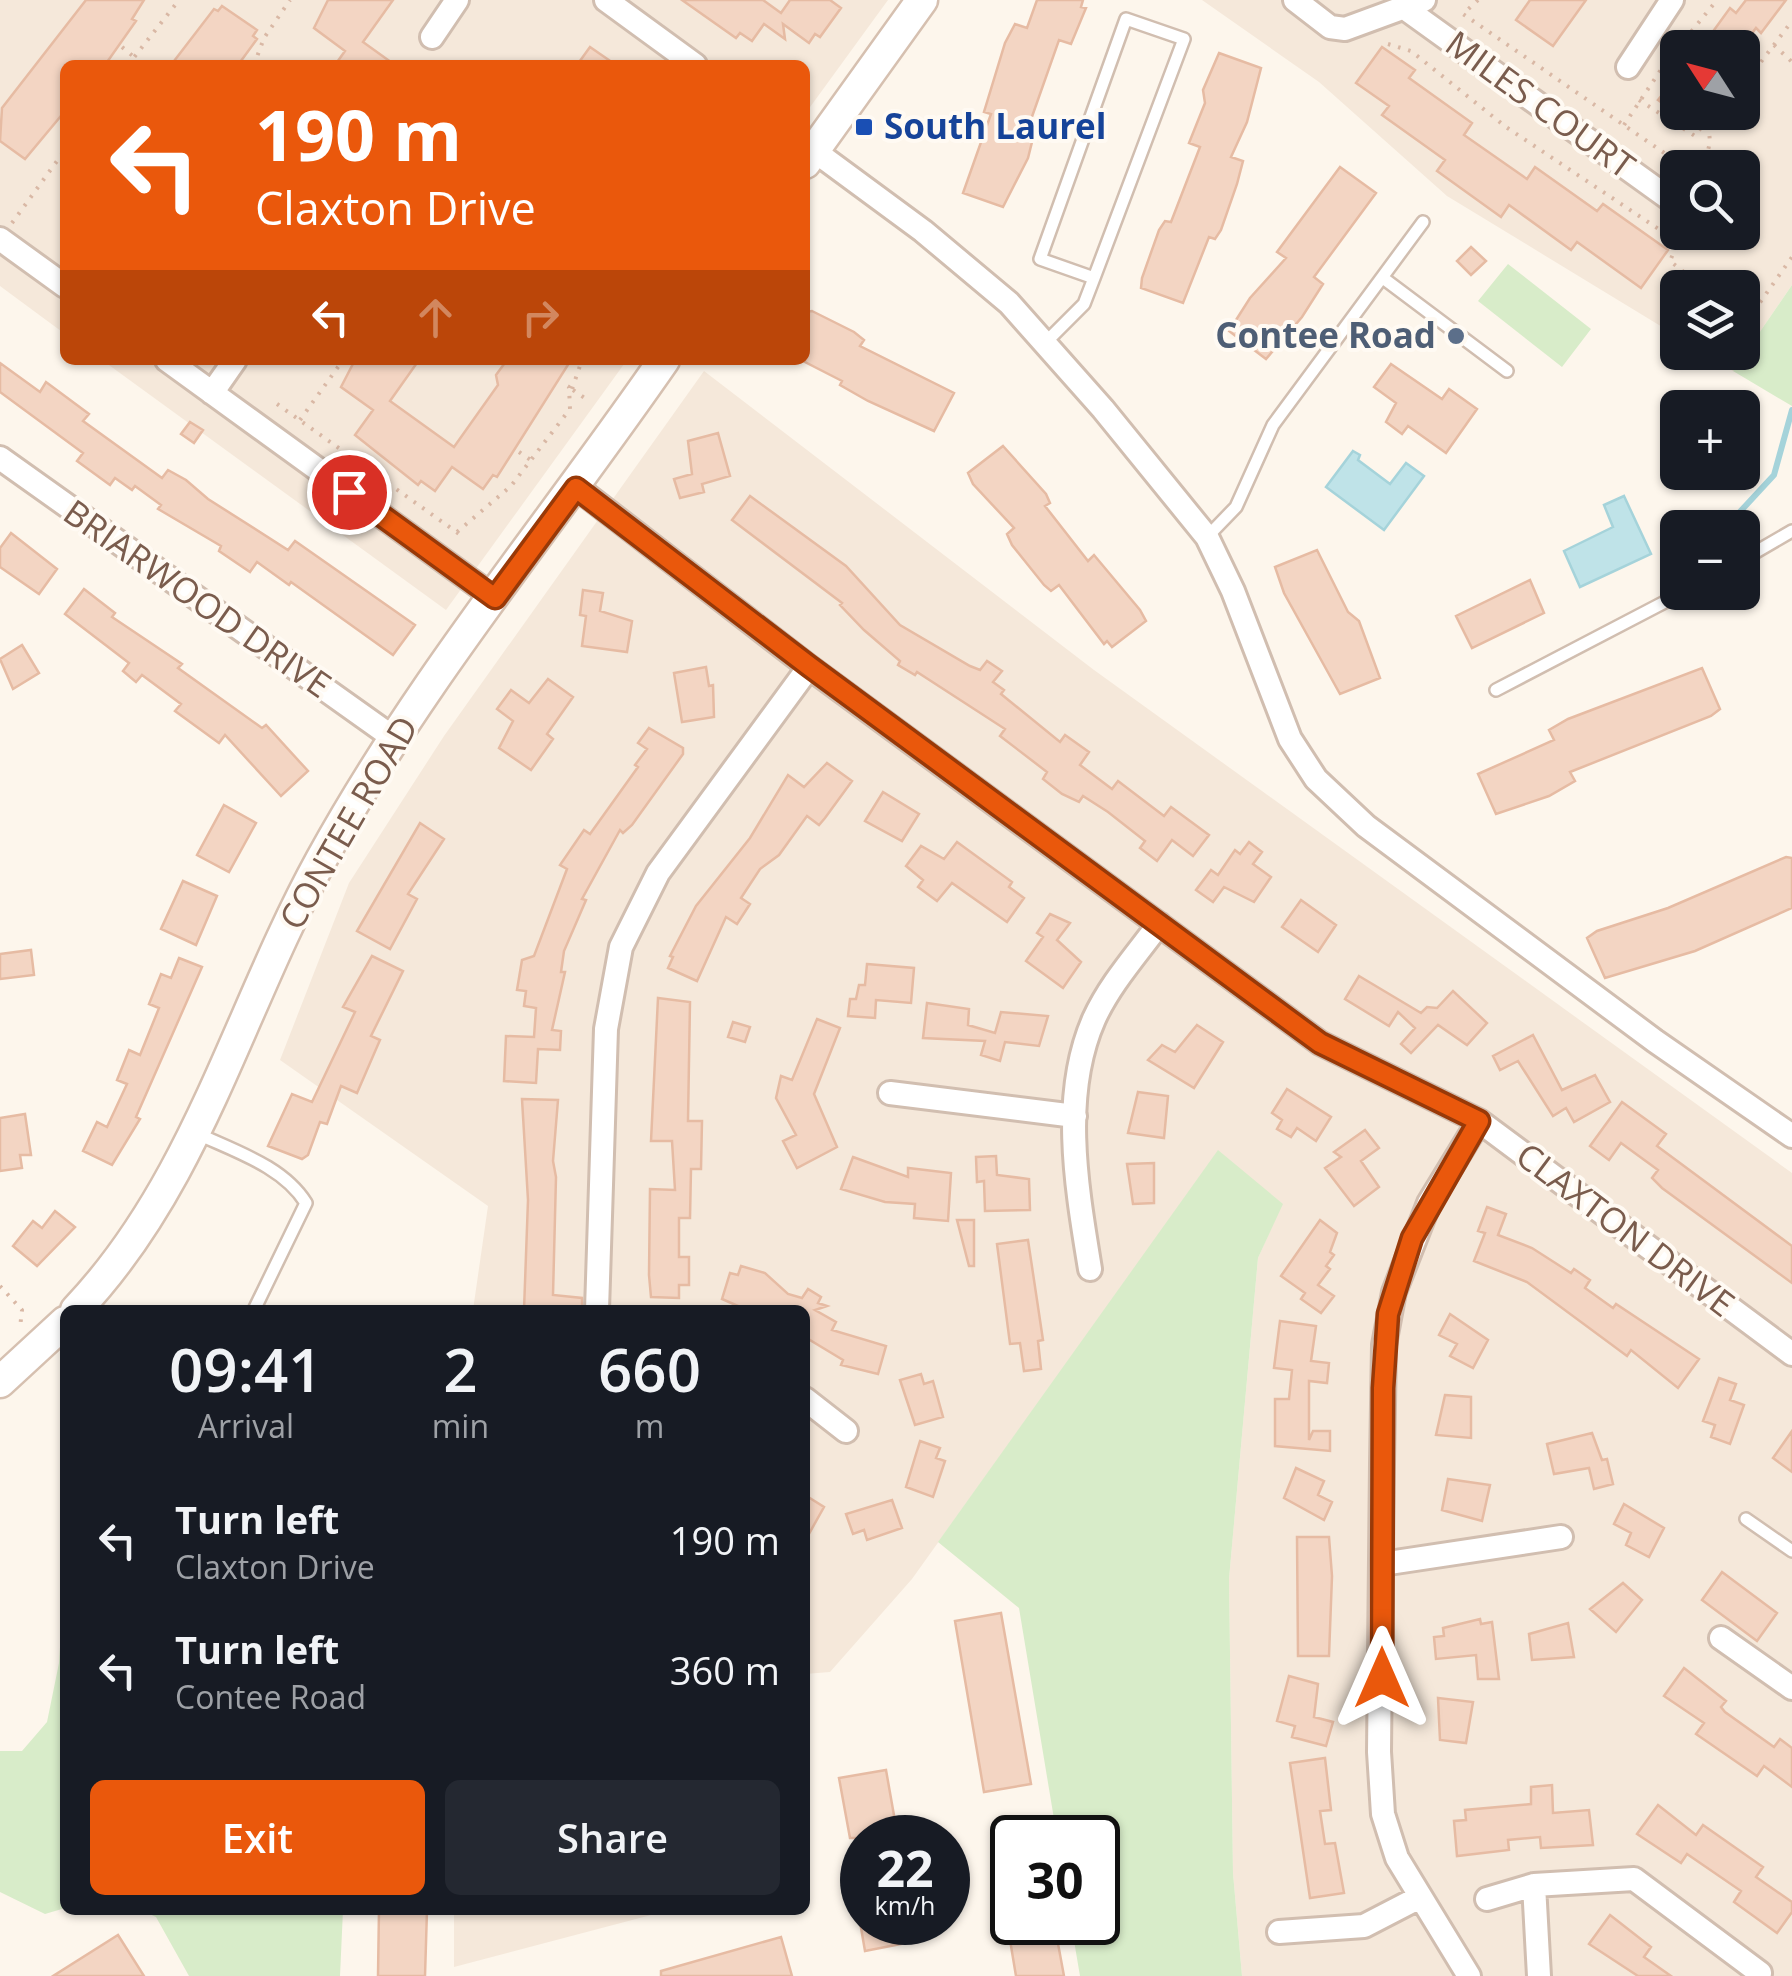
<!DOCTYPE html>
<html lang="en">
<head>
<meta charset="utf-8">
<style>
	body { margin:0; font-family:"Open Sans",sans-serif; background:#242831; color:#f1f3f6; height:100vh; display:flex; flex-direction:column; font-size:38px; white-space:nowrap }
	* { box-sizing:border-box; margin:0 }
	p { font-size:32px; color:#9ea1a6 }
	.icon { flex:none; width:55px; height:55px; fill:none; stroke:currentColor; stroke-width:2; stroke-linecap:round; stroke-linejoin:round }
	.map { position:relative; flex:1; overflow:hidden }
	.details { position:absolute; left:60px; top:1305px; width:750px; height:610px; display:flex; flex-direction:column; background:#171b24; border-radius:15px; box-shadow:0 2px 8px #0004 }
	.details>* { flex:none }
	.banner { position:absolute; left:60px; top:60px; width:750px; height:305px; border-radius:15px; box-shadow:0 2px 8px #0004; background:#ea580c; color:#fff; overflow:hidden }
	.needle { width:65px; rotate:306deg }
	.controls { position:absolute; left:1660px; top:30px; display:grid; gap:20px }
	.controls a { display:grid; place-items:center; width:100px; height:100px; border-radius:15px; background:#171b24; box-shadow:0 2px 8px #0004; font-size:50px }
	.speed { position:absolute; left:840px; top:1815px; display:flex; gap:20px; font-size:50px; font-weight:700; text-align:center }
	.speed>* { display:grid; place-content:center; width:130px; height:130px; border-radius:50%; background:#171b24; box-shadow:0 2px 8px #0004; line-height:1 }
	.speed small { font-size:25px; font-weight:400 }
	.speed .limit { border:5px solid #111; border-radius:15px; background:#fff; color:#111 }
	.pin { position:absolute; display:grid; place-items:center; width:85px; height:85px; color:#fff; margin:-42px; border:5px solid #fff; border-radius:50%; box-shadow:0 2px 10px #0007 }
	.me { position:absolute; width:110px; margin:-55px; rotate:0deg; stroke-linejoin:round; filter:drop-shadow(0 0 8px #0008) }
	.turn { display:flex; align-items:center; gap:35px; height:210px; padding:0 30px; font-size:45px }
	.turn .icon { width:130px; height:130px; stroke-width:2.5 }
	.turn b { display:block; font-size:70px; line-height:85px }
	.lanes { display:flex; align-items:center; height:95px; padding:0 30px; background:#0003; justify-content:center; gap:50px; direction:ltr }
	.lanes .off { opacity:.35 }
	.eta { display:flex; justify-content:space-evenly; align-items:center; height:170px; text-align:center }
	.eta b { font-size:60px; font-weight:600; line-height:70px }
	.cta { display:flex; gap:20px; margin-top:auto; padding:20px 30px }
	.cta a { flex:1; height:115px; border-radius:15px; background:#ea580c; color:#fff; font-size:40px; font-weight:600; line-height:115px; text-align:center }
	.cta a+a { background:#242831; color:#f1f3f6 }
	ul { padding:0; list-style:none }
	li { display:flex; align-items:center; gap:30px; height:130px; padding:0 30px }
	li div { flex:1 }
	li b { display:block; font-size:38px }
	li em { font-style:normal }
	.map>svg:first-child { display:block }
	.residential { fill:#f5e8da; fill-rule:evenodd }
	.green { fill:#d8ecc9 }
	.water { fill:#bfe3e8; stroke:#a5d3da; stroke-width:2.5 }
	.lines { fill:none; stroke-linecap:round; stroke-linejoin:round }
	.stream { stroke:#a5d3da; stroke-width:6 }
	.building { fill:#f3d5c3; stroke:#e6bba3; stroke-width:2.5 }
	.lane-casing { stroke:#d1beb0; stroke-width:16 }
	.street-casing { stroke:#d1beb0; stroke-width:28 }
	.secondary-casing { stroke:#d6c0b0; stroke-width:35 }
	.path { stroke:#d9b8a5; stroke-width:4; stroke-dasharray:2.5 8; stroke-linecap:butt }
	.lane { stroke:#fff; stroke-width:11 }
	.street { stroke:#fff; stroke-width:22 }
	.secondary { stroke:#fff; stroke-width:30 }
	.route-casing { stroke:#983908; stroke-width:25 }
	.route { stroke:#ea580c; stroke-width:18 }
	.transit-dot { fill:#1a4fb4; stroke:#fffaf3; stroke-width:4 }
	.service-dot { fill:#5c6f8a; stroke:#fffaf3; stroke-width:4 }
	.labels { text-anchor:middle; stroke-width:8; stroke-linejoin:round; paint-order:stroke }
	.street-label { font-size:35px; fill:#7a5c4d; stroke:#fffaf3 }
	.transit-label { font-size:35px; font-weight:bold; fill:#164399; stroke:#fffaf3; text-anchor:start }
	.service-label { font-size:35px; font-weight:bold; fill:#4e5e75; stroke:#fffaf3; text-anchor:end }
</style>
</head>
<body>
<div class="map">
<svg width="1792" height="1976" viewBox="0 0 1792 1976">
	<rect width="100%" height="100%" fill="#fdf6ec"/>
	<path class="residential" d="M0,0H888L805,114V65H65V334L0,286Z
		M1202,0H1792V285L1733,371L1704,353L1742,352V288H1678L1677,336L1447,196L1319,82ZM1678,48H1742V112H1678ZM1678,168H1742V232H1678Z
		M102,360H627L446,610Z
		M704,371L1094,670L1792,1173V1976H1242L1233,1873L1229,1579L1258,1258L1282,1204L1218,1151L912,1579L830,1672L805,1674V1310H473L488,1206L280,1060L349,883L444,736Z
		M454,1910H670L454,1967Z"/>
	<path class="green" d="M1508,264L1591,329L1562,367L1478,301Z
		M1792,285V406L1733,371Z
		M1218,1150L1283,1204L1258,1258L1229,1579L1233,1873L1242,1976H1080L1071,1923L1098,1922V1838L1057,1837L1019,1608L938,1542Z
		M65,1568V1908L45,1914L0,1892V1751H22L47,1722L59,1663Z
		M141,1910H343L340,1976H189L156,1917Z"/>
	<path class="water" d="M1353,451L1360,455L1358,460L1390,484L1406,463L1424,476L1384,530L1326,487Z
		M1624,496L1651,554L1580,587L1564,551L1613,527L1604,505Z"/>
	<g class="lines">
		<path class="stream" d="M1725,528L1774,475L1792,410"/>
	</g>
	<path class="building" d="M86,0H144L132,19L136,21L105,65H65V111L25,159L0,141L2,108Z
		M328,0H393L363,42L395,65H335L345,51L314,28Z
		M682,0H763L781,13L790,0H830L841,8L820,37L815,34L809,43L783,24L785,39L764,24L752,41L740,33L736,38Z
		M1037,0H1083L1081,7L1086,8L1071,44L1059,40L1028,128L1035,130L1028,158L1003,207L963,193L991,114L984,112L1005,43L1015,24L1027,28Z
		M1530,0H1586L1553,46L1516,20Z
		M1746,0H1786L1761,33L1756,28L1741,48H1701L1730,8L1736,13Z
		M222,6L257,30L253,36L257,39L238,65H171L214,9L218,11Z
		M590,47L616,65H577Z
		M1382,47L1415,70L1409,78L1472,123L1464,135L1527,179L1535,167L1597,211L1603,204L1668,250L1641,288L1577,242L1571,250L1509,205L1501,217L1437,171L1445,160L1382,115L1389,106L1356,83Z
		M1219,53L1261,68L1247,122L1231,157L1243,161L1237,184L1221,230L1215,239L1209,237L1183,303L1141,288L1142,278L1159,230L1165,221L1171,222L1200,147L1189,143L1205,103L1203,90Z
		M1678,75V114L1658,100Z
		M1340,167L1376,193L1314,277L1323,284L1302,317L1266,359L1229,331L1250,298L1286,258L1277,252Z
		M1471,247L1486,261L1471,275L1457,261Z
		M812,311L854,332L864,340L860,346L954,393L934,431L868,401L840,385L842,381L805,362V312Z
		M355,360H419L390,401L454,447L498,385L496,375L507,360H571L497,477L493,475L483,489L452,467L435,491L421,481L418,485L355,435L373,410L341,387Z
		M0,363L40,392L46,382L89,414L83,421L162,478L168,470L186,480L208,499L288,550L295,541L415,625L393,655L291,582L289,585L257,562L250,572L219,551L221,546L158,509L161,505L135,486L132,490L115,478L110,485L77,461L83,453L0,392Z
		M1391,364L1442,399L1449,389L1477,409L1446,453L1408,426L1402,434L1386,422L1396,403L1374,387Z
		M190,422L203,430L194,443L181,434Z
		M718,433L730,476L702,484L704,492L680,498L674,479L692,474L688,441Z
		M1003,446L1046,494L1050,503L1045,506L1088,561L1094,555L1140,610L1146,621L1112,647L1107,641L1104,644L1059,585L1051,591L1044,585L1012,545L1007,534L1014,528L973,484L968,473Z
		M750,496L846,566L900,625L970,666L980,670L987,661L1002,671L993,682L1004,690L1001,694L1060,742L1065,735L1089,752L1080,765L1112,789L1118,781L1164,816L1171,807L1209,835L1193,856L1172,840L1157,861L1140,848L1145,841L1108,812L1083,796L1079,802L1062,794L1043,779L1047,772L1000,736L1005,729L917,672L915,675L898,665L900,661L864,630L840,605L842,603L732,520Z
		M11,533L57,569L39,594L0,567V548Z
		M1317,550L1348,612L1359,621L1380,678L1340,694L1284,593L1275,567Z
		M1530,580L1544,613L1472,648L1456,616Z
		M84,589L115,613L112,617L182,664L178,668L262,728L266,725L308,771L281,796L225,735L219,743L175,711L181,704L142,675L136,682L123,671L129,663L65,614Z
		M583,590L603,593L600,611L632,621L627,652L582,646L586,616L580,615Z
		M22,645L39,673L13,689L0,659Z
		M706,667L709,686L713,685L714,717L682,722L674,673Z
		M1702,668L1720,709L1711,716L1570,772L1575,781L1549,796L1496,814L1478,774L1554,740L1549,730L1568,719Z
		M548,679L573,697L547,734L553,739L531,770L499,748L513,721L497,709L511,690L529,703Z
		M649,728L683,748V754L632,825L623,833L620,830L582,899L586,900L564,951L561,972H565L552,1030L561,1031L560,1050L538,1049L536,1083L504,1081L506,1036L534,1037L536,1008L524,1006L526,991L517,990L522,960L534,956L567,869L560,865L584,830L590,834L638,767L635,765L647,749L638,743Z
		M827,763L852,781L825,818L819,825L807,816L779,855L760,869L741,898L750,904L737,924L726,917L697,981L668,968L673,957L670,956L696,906L750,838L788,775L804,787Z
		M883,792L919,814L902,841L865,821Z
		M224,805L256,823L229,872L197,855Z
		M420,823L444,839L408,894L417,899L390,949L357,931Z
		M957,842L1012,882L1009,887L1024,898L1007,922L952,883L937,901L918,887L923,880L906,866L921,846L944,859Z
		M1249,842L1262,852L1253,864L1271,877L1254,902L1224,887L1213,902L1196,890L1211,870L1218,875L1235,850L1240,854Z
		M1786,857L1792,858V908L1695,951L1605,978L1587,938L1597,931L1668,908Z
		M183,881L217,896L196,945L161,929Z
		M1301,900L1336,925L1318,952L1282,927Z
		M1050,914L1070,923L1057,940L1081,962L1063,988L1026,961L1043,937L1037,933Z
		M31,950L34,975L0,979V954Z
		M372,956L403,971L371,1036L380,1040L357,1093L341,1086L327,1124L320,1122L308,1155L302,1159L268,1146L292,1094L312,1102L355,1012L343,1007Z
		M179,958L202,967L136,1117L140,1119L112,1165L83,1151L97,1122L107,1127L127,1084L117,1080L129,1050L140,1055L159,1008L149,1004L161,974L171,978Z
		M867,964L914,968L911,1003L876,1000L875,1018L848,1016L850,999H856L859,985H865Z
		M1359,976L1421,1013L1427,1007L1437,1008L1453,991L1487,1023L1467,1045L1438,1025L1411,1053L1401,1044L1415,1028L1398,1012L1389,1026L1345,999Z
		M658,998L690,1002L688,1121H702L701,1169H691L690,1218H679V1257H689V1285H679V1298L651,1297L649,1275L650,1189L675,1190L672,1141H651Z
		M927,1003L969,1009L968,1025L995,1033L1001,1012L1048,1016L1039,1046L1005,1042L1000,1061L981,1055L985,1041L923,1038Z
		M817,1019L840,1028L814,1094L837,1147L797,1168L783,1141L796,1135L776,1098L781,1076L792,1080Z
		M733,1022L750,1027L745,1042L728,1037Z
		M1197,1025L1223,1042L1194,1088L1148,1060L1162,1045L1175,1052Z
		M1533,1035L1562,1090L1595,1075L1610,1102L1574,1122L1566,1108L1553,1116L1518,1061L1500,1070L1493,1056Z
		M1287,1089L1331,1117L1316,1141L1297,1128L1291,1137L1277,1129L1282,1120L1272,1113Z
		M1138,1092L1168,1096L1164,1138L1128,1133Z
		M522,1099L558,1100L553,1161L556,1177L553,1295L582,1298V1310H524L528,1200Z
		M1622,1102L1666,1134L1657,1146L1792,1246V1283L1662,1188L1652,1178L1658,1170L1621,1143L1609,1160L1590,1146Z
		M25,1114L31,1155H20L22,1168L0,1171V1118Z
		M1365,1130L1379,1148L1361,1161L1379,1187L1354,1206L1325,1168L1341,1157L1334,1152Z
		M996,1156L997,1175L1029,1179L1030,1210L985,1211L984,1181L977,1182L976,1157Z
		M853,1157L908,1177V1168L951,1173L948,1221L914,1218L915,1204L885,1202L841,1189Z
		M1154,1163V1203L1133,1204L1127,1164Z
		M1487,1207L1506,1214L1498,1235L1532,1248L1571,1273L1574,1269L1590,1280L1585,1288L1613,1308L1616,1304L1699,1359L1678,1388L1631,1350L1627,1356L1527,1282L1474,1261L1485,1233L1478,1231Z
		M55,1211L75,1227L37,1266L13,1246L33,1221L42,1228Z
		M957,1220H974V1266H969Z
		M1320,1220L1337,1233L1330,1252L1334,1255L1326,1266L1330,1269L1318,1285L1334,1296L1321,1313L1301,1299L1305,1293L1281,1276Z
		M1028,1240L1043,1340L1038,1341L1041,1369L1024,1371L1020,1343L1010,1344L997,1244Z
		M741,1266L765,1273L788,1294L802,1298L808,1289L821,1297L818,1303L827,1306L815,1310L836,1322L832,1330L886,1346L878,1374L841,1365L843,1360L805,1337V1310H747L722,1299L730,1273L738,1275Z
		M1450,1314L1488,1340L1473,1368L1450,1356L1457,1344L1439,1335Z
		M1280,1321L1316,1326L1311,1361L1329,1363L1327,1383L1309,1381V1440L1313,1431H1330V1451L1275,1446V1399H1289L1292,1370L1274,1368Z
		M921,1374L924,1384L933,1381L943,1417L915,1425L900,1380Z
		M1719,1378L1736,1384L1730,1400L1744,1405L1730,1444L1711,1437L1715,1425L1703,1421Z
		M1445,1395L1471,1397V1438L1436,1435Z
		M1792,1431V1472L1773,1458Z
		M1592,1433L1602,1460L1607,1459L1613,1484L1594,1489L1589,1468L1554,1474L1547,1444Z
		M920,1441L940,1448L936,1458L945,1461L933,1497L906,1487Z
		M1296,1468L1324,1481L1318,1495L1332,1502L1324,1520L1284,1498Z
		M1448,1479L1490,1485L1482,1521L1442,1510Z
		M805,1495L824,1507L805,1541Z
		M892,1500L902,1528L867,1540L864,1530L853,1534L846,1514Z
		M1624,1504L1664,1528L1649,1557L1626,1545L1631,1533L1614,1524Z
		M1297,1537H1329L1332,1576L1329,1656H1298Z
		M1722,1572L1777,1613L1757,1641L1702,1600Z
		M1623,1583L1642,1600L1616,1632L1590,1609Z
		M1001,1613L1031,1784L984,1792L955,1621Z
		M1480,1619L1481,1624L1492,1622L1499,1679H1478L1476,1655L1436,1659L1434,1637L1444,1636L1443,1628Z
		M1568,1623L1574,1657L1532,1660L1529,1634Z
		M1684,1668L1726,1701L1721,1707L1725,1712L1774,1747L1780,1739L1792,1748V1787L1764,1766L1757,1776L1696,1734L1704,1723L1664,1696Z
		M1289,1676L1318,1684L1314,1717L1333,1722L1326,1746L1292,1737L1295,1726L1277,1721Z
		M1438,1698L1473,1702L1466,1743L1440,1740Z
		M1325,1758L1331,1810L1320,1811L1325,1844L1335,1843L1344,1893L1310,1898L1290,1763Z
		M886,1770L898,1838H850L839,1778Z
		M1552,1785L1553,1813L1589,1810L1593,1845L1541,1848L1540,1837L1508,1840L1509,1850L1457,1856L1454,1821L1466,1820L1465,1810L1531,1804V1787Z
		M1658,1805L1696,1835L1703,1825L1763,1867L1756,1877L1792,1902V1912L1777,1933L1734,1902L1741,1891L1687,1854L1681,1863L1637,1834Z
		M1012,1856V1904L1004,1905L996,1859Z
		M379,1910H427L425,1976H378Z
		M1610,1915L1651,1947L1644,1957L1671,1976H1638L1589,1944Z
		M860,1922H908L911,1942L865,1951Z
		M1007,1922H1054L1064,1976H1016Z
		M118,1935L144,1976H53Z
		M781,1937L792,1976H661V1971Z"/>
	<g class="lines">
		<defs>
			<path id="lane" d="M1383,278L1507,371
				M1046,342L1084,304L1094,278L1184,39L1126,19L1040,259L1094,278
				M1207,537L1236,507L1273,425L1423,222
				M1742,560L1792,531
				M1496,690L1684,592
				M196,1133C234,1151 283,1166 306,1203L254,1310
				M1746,1519L1792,1551"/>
			<path id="street" d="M606,0L695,65
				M1295,0L1330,27L1345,29L1424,0
				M1406,9L1674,202
				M432,37L457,0
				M1628,67L1672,0
				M805,144L923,231L1009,303L1103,409L1207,537L1233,591L1290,739L1316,779L1366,826L1655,1041L1792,1136
				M0,239L65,286
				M167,360L495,598
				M212,393L235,360
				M0,458L395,739
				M576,487L809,667L1320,1043L1479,1121L1792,1354
				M890,1093L1075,1116
				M1090,1269C1077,1189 1060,1096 1094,1019C1110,984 1137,954 1159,924
				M597,1310L606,1029L621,947L658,873L809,667
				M805,1399L846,1431
				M1382,1564L1561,1537
				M1721,1638L1792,1688
				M1534,1885L1539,1976
				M1487,1899L1534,1885L1634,1879L1760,1973
				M1279,1932L1364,1926L1420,1897
				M1469,1976L1397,1858L1383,1814L1379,1752L1382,1464L1384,1345L1394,1292L1429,1203L1479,1121"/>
			<path id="secondary" d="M805,163L922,0
				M76,1310C197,1183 238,1011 321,860C418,683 550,525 664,360
				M0,1382L65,1322"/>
		</defs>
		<use href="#lane" class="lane-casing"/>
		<use href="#street" class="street-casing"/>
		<use href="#secondary" class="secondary-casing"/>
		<path class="path" d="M1478,0L1463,14L1686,168
			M1388,44L1411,51L1506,127L1678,242L1670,261L1704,288
			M1774,45L1792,62
			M122,47L134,57
			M128,65L179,0
			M254,65L264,38L290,0
			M1742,87L1792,21
			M1639,100L1695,136L1712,112
			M1624,125L1664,65L1717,0
			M1700,168C1708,153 1715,138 1704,123
			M12,223L65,150
			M1742,328L1792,257
			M572,389L582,360
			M573,390L586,399
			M277,404L462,536
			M300,420L343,360
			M519,452L532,461
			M457,532L511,486L570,409L569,387L561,382
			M0,1286L22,1310L20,1328"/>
		<use href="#lane" class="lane"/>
		<use href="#street" class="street"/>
		<use href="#secondary" class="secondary"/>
	</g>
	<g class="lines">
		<defs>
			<path id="route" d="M349,492L495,598L576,488L809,666L1320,1043L1479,1121L1412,1238L1388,1314L1383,1388L1382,1678"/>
		</defs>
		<use href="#route" class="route-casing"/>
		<use href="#route" class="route"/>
	</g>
	<rect class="transit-dot" x="854" y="117" width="20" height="20" rx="5"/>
	<circle class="service-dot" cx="1456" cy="336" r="10"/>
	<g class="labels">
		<g class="street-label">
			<text transform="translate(1540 105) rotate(36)" y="12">MILES COURT</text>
			<text transform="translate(197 599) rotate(35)" y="12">BRIARWOOD DRIVE</text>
			<text transform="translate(349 823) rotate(-60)" y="12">CONTEE ROAD</text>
			<text transform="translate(1625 1230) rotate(37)" y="12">CLAXTON DRIVE</text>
		</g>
		<g class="transit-label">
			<text x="884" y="139">South Laurel</text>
		</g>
		<g class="service-label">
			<text x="1436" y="348">Contee Road</text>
		</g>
	</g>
</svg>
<div class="controls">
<a><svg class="needle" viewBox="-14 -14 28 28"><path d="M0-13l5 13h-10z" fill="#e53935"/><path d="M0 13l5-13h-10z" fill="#9ea1a6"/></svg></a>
<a><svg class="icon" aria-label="search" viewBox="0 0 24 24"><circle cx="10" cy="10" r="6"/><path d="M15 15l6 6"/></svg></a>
<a><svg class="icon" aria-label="layers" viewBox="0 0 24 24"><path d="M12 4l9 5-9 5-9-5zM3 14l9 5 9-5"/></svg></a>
<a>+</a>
<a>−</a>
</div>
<div class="speed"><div>22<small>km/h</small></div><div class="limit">30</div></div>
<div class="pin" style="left:349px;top:492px;background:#d93025"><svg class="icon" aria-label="arrive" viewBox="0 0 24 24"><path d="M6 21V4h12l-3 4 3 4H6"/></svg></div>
<svg class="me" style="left:1382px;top:1678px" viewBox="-20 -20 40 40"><path d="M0-17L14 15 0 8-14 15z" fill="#ea580c" stroke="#fff" stroke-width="4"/></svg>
<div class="banner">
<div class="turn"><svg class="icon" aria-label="left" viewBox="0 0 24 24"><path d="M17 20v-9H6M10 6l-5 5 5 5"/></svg><div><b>190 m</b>Claxton Drive</div></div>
<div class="lanes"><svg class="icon" aria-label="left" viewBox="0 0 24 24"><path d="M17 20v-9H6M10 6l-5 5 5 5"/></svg><svg class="icon off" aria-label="ahead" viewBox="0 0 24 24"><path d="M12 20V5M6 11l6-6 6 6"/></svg><svg class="icon off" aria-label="right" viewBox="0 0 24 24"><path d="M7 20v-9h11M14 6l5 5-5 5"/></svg></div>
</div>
<section class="details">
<div class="eta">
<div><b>09:41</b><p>Arrival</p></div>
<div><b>2</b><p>min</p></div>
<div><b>660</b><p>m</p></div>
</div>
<ul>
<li><svg class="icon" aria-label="left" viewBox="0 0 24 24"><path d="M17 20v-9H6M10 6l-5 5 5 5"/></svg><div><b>Turn left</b><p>Claxton Drive</p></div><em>190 m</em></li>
<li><svg class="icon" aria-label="left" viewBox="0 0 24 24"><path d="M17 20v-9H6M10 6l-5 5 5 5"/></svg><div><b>Turn left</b><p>Contee Road</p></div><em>360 m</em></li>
</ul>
<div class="cta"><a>Exit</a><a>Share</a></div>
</section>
</div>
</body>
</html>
